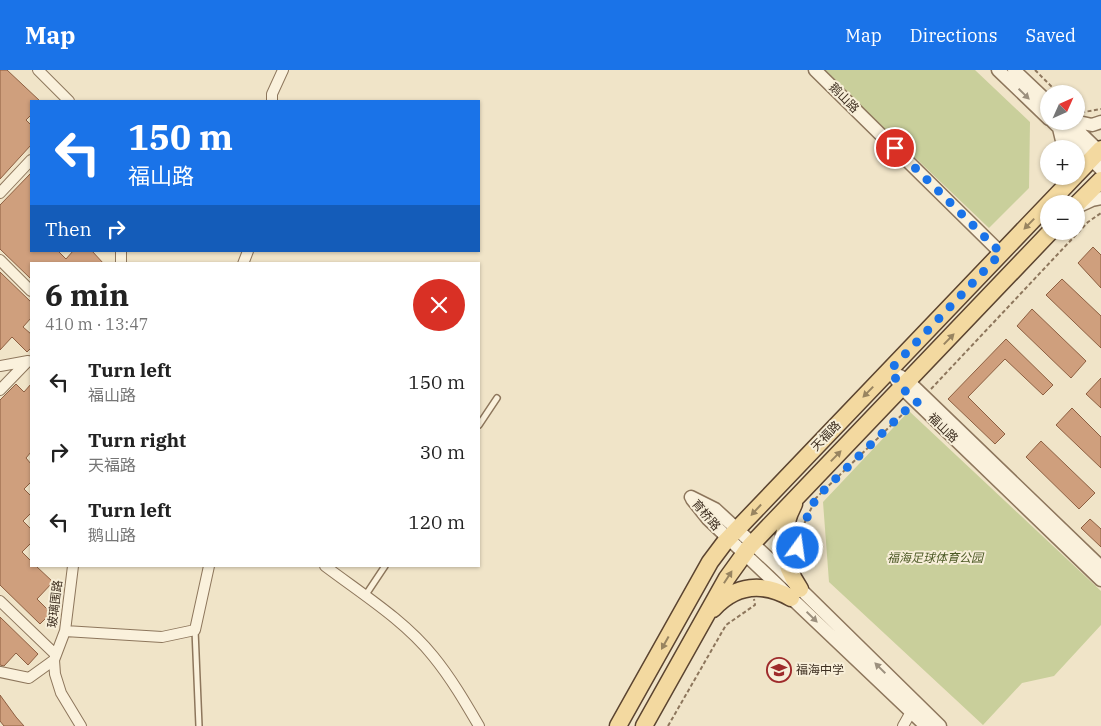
<!DOCTYPE html>
<html lang="en">
<head>
<meta charset="utf-8">
<style>
	body { margin:0; font-family:"IBM Plex Serif","Noto Sans SC",serif; background:#f6f6f6; color:#222; height:100vh; display:flex; flex-direction:column; font-size:19px; white-space:nowrap }
	* { box-sizing:border-box; margin:0 }
	p { font-size:16px; color:#767676 }
	.icon { flex:none; width:28px; height:28px; fill:none; stroke:currentColor; stroke-width:2; stroke-linecap:round; stroke-linejoin:round }
	.map { position:relative; flex:1; overflow:hidden }
	.sheet { position:absolute; left:30px; top:192px; width:450px; height:305px; display:flex; flex-direction:column; background:#fff; border-radius:0px; box-shadow:0 1px 4px #0004 }
	.sheet>* { flex:none }
	.top-card { position:absolute; left:30px; top:30px; width:450px; height:152px; border-radius:0px; box-shadow:0 1px 4px #0004; background:#1a73e8; color:#fff; overflow:hidden }
	.needle { width:32px; rotate:45deg }
	.fabs { position:absolute; left:1040px; top:15px; display:grid; gap:10px }
	.fabs a { display:grid; place-items:center; width:45px; height:45px; border-radius:50%; background:#fff; box-shadow:0 1px 4px #0004; font-size:25px }
	.pin { position:absolute; display:grid; place-items:center; width:42px; height:42px; color:#fff; margin:-21px; border:2px solid #fff; border-radius:50%; box-shadow:0 1px 5px #0007 }
	.me { position:absolute; width:55px; margin:-28px; rotate:14deg; stroke-linejoin:round; filter:drop-shadow(0 0 4px #0008) }
	.turn { display:flex; align-items:center; gap:18px; height:105px; padding:0 15px; font-size:22px }
	.turn .icon { width:65px; height:65px; stroke-width:2.5 }
	.turn b { display:block; font-size:35px; line-height:42px }
	.then { display:flex; align-items:center; height:48px; padding:0 15px; background:#0003; gap:10px; font-size:19px }
	.round { display:grid; place-items:center; flex:none; width:52px; height:52px; border-radius:26px; background:#f6f6f6 }
	.summary { display:flex; align-items:center; justify-content:space-between; height:85px; padding:0 15px }
	h1 { font-size:30px; font-weight:700; line-height:38px }
	ul { padding:0; list-style:none }
	li { display:flex; align-items:center; gap:15px; height:70px; padding:0 15px }
	li div { flex:1 }
	li b { display:block; font-size:19px }
	li em { font-style:normal }
	header { display:flex; align-items:center; gap:30px; box-sizing:border-box; height:70px; padding:0 25px; background:#1a73e8; color:#fff }
	header strong { font-size:24px }
	nav { display:flex; gap:28px; margin-inline-start:auto; font-size:18px }
	.map>svg:first-child { display:block }
	.green { fill:#c9cf9b }
	.building { fill:#cf9f7d; stroke:#8d5f41 }
	.lines { fill:none; stroke-linecap:round; stroke-linejoin:round }
	.service-casing { stroke:#8d765c; stroke-width:8 }
	.minor-casing { stroke:#8d765c; stroke-width:12 }
	.tertiary-casing { stroke:#8d765c; stroke-width:15 }
	.primary-casing { stroke:#5b4430; stroke-width:19 }
	.path { stroke:#8d765c; stroke-width:2; stroke-dasharray:4 2.5; stroke-linecap:butt }
	.service { stroke:#faf1dc; stroke-width:5 }
	.minor { stroke:#faf1dc; stroke-width:10 }
	.tertiary { stroke:#faf1dc; stroke-width:12 }
	.primary { stroke:#f3d9a0; stroke-width:16 }
	.oneway { fill:#9c907e }
	.oneway2 { fill:#988460 }
	.route { stroke:#1a73e8; stroke-width:9; stroke-dasharray:0 16.2 }
	.labels { text-anchor:middle; stroke-width:4; stroke-linejoin:round; paint-order:stroke }
	.street-label { font-size:12px; fill:#3d2e20; stroke:#f7eed8 }
	.park-label { font-size:12px; font-style:italic; fill:#4d5a26; stroke:#f7eed8 }
	.poi-label { font-size:12px; fill:#3d2e20; stroke:#f7eed8; text-anchor:start }
</style>
</head>
<body>
<header>
<strong>Map</strong>
<nav><a>Map</a><a>Directions</a><a>Saved</a></nav>
</header>
<div class="map">
<svg width="1101" height="656" viewBox="0 0 1101 656">
	<rect width="100%" height="100%" fill="#f0e4c8"/>
	<path class="green" d="M823,0H975L1030,52L1029,118L989,158Z
		M909,341L1101,521V555L1054,606L1022,613L983,655L829,512L823,432Z"/>
	<path class="building" d="M0,0H7L40,31H31V45L26,50L31,55V75L0,109Z
		M31,103V181H58L66,189L73,181H92L104,194H31V209L0,179V135Z
		M1093,177L1101,185V218L1078,193Z
		M0,202L31,232V248L23,257L31,264V278L27,282L12,267L0,280Z
		M1062,209L1101,246V278L1046,225Z
		M1032,239L1086,291L1071,308L1017,256Z
		M1006,269L1053,315L1043,325L1005,289L968,327L1005,364L995,374L948,329Z
		M1101,308V338L1086,324Z
		M16,314L24,322L31,314V382L26,388L31,394V412L24,419L31,426V443L23,451L31,459V473L22,482L31,491V496H36L53,512L37,529L51,543L40,554L0,515V330Z
		M1072,338L1101,367V398L1056,355Z
		M1041,371L1095,423L1079,439L1026,387Z
		M1090,449L1101,459V477L1081,458Z
		M0,547L38,584L28,595L16,583L4,596L0,595Z
		M0,625L16,647L24,656H4L0,651Z"/>
	<g class="lines">
		<defs>
			<path id="service" d="M479,355L497,328
				M365,526L385,496
				M195,560L199,656"/>
			<path id="minor" d="M38,0L69,31
				M272,31V24L283,0
				M0,123L31,90
				M121,181V194
				M0,190L31,221
				M243,194L248,181
				M0,296L28,291
				M0,320L28,291
				M73,496L65,561L54,590L55,604L61,623L81,656
				M325,496C362,524 404,550 433,586C451,608 465,632 479,656
				M0,531L56,585
				M65,561L162,567L195,560L209,496
				M0,602L29,608L54,590
				M903,656L911,642"/>
			<path id="tertiary" d="M815,0L1001,183
				M998,0L1049,49
				M1014,0L1049,33
				M1052,51L1101,99
				M1068,51L1101,83
				M1074,51L1092,55L1101,52
				M1059,58L1064,79
				M1079,136L1092,130L1101,128
				M890,300L902,318L1101,510
				M900,306L908,311L1101,497
				M691,427L715,439L777,496L940,656
				M692,429L708,449L926,656"/>
			<path id="primary" d="M1076,105L1101,79
				M1076,135L1101,110
				M794,434C778,465 781,491 800,519
				M713,539C736,514 763,512 791,528
				M618,656L710,492L725,472L1075,106
				M644,656L727,508L750,476L1051,161"/>
		</defs>
		<use href="#service" class="service-casing"/>
		<use href="#minor" class="minor-casing"/>
		<use href="#tertiary" class="tertiary-casing"/>
		<use href="#primary" class="primary-casing"/>
		<path class="path" d="M1035,0L1059,24
			M1076,37L1084,42L1101,39
			M931,319L1088,152L1101,143
			M797,478L804,454L816,428L908,339
			M668,656L726,555L755,535L754,529"/>
		<use href="#service" class="service"/>
		<use href="#minor" class="minor"/>
		<use href="#tertiary" class="tertiary"/>
		<use href="#primary" class="primary"/>
	</g>
	<defs><path id="oneway-solid" d="M-6-.8H1V-3.2L6.5 0L1 3.2V.8H-6Z" transform="scale(1.25)"/></defs>
	<g class="oneway">
		<use href="#oneway-solid" transform="translate(1024 24) rotate(44)"/>
		<use href="#oneway-solid" transform="translate(812 547) rotate(44)"/>
		<use href="#oneway-solid" transform="translate(880 598) rotate(-135)"/>
	</g>
	<g class="oneway2">
		<use href="#oneway-solid" transform="translate(1029 154) rotate(134)"/>
		<use href="#oneway-solid" transform="translate(949 269) rotate(-46)"/>
		<use href="#oneway-solid" transform="translate(868 322) rotate(134)"/>
		<use href="#oneway-solid" transform="translate(836 386) rotate(-46)"/>
		<use href="#oneway-solid" transform="translate(756 440) rotate(133)"/>
		<use href="#oneway-solid" transform="translate(728 507) rotate(-57)"/>
		<use href="#oneway-solid" transform="translate(665 573) rotate(119)"/>
	</g>
	<g class="lines">
		<path class="route" d="M798,478L804,454L816,428L907,339L918,333L902,318L890,300L1001,183L895,78"/>
	</g>
	<defs>
		<symbol id="school-ring" viewBox="-11 -11 22 22"><circle r="9.5" fill="#f7eed8" stroke="#9e2a2b" stroke-width="1.5"/><path d="M0-5L7-2L0 1L-7-2ZM-4 1L0 2.5L4 1V4Q0 6-4 4Z" fill="#9e2a2b"/></symbol>
	</defs>
	<g fill-rule="evenodd">
		<use href="#school-ring" x="765" y="586" width="28" height="28"/>
	</g>
	<g class="labels">
		<g class="street-label">
			<text transform="translate(844 28) rotate(45)" y="4">鹅山路</text>
			<text transform="translate(943 358) rotate(44)" y="4">福山路</text>
			<text transform="translate(826 366) rotate(-46)" y="4">天福路</text>
			<text transform="translate(706 445) rotate(49)" y="4">育桥路</text>
			<text transform="translate(55 534) rotate(-83)" y="4">玻璃围路</text>
		</g>
		<g class="park-label">
			<text x="935" y="492">福海足球体育公园</text>
		</g>
		<g class="poi-label">
			<text x="796" y="604">福海中学</text>
		</g>
	</g>
</svg>
<div class="fabs">
<a><svg class="needle" viewBox="-14 -14 28 28"><path d="M0-13l5 13h-10z" fill="#e53935"/><path d="M0 13l5-13h-10z" fill="#767676"/></svg></a>
<a>+</a>
<a>−</a>
</div>
<div class="pin" style="left:895px;top:78px;background:#d93025"><svg class="icon" aria-label="arrive" viewBox="0 0 24 24"><path d="M6 21V4h12l-3 4 3 4H6"/></svg></div>
<svg class="me" style="left:798px;top:478px" viewBox="-20 -20 40 40"><circle r="17" fill="#1a73e8" stroke="#fff" stroke-width="3"/><path d="M0-11L8 9 0 5-8 9z" fill="#fff"/></svg>
<div class="top-card">
<div class="turn"><svg class="icon" aria-label="left" viewBox="0 0 24 24"><path d="M17 20v-9H6M10 6l-5 5 5 5"/></svg><div><b>150 m</b>福山路</div></div>
<div class="then">Then<svg class="icon" aria-label="right" viewBox="0 0 24 24"><path d="M7 20v-9h11M14 6l5 5-5 5"/></svg></div>
</div>
<section class="sheet">
<div class="summary"><div><h1>6 min</h1><p>410 m · 13:47</p></div><a class="round" style="background:#d93025;color:#fff"><svg class="icon" aria-label="close" viewBox="0 0 24 24"><path d="M6 6l12 12M18 6L6 18"/></svg></a></div>
<ul>
<li><svg class="icon" aria-label="left" viewBox="0 0 24 24"><path d="M17 20v-9H6M10 6l-5 5 5 5"/></svg><div><b>Turn left</b><p>福山路</p></div><em>150 m</em></li>
<li><svg class="icon" aria-label="right" viewBox="0 0 24 24"><path d="M7 20v-9h11M14 6l5 5-5 5"/></svg><div><b>Turn right</b><p>天福路</p></div><em>30 m</em></li>
<li><svg class="icon" aria-label="left" viewBox="0 0 24 24"><path d="M17 20v-9H6M10 6l-5 5 5 5"/></svg><div><b>Turn left</b><p>鹅山路</p></div><em>120 m</em></li>
</ul>
</section>
</div>
</body>
</html>
